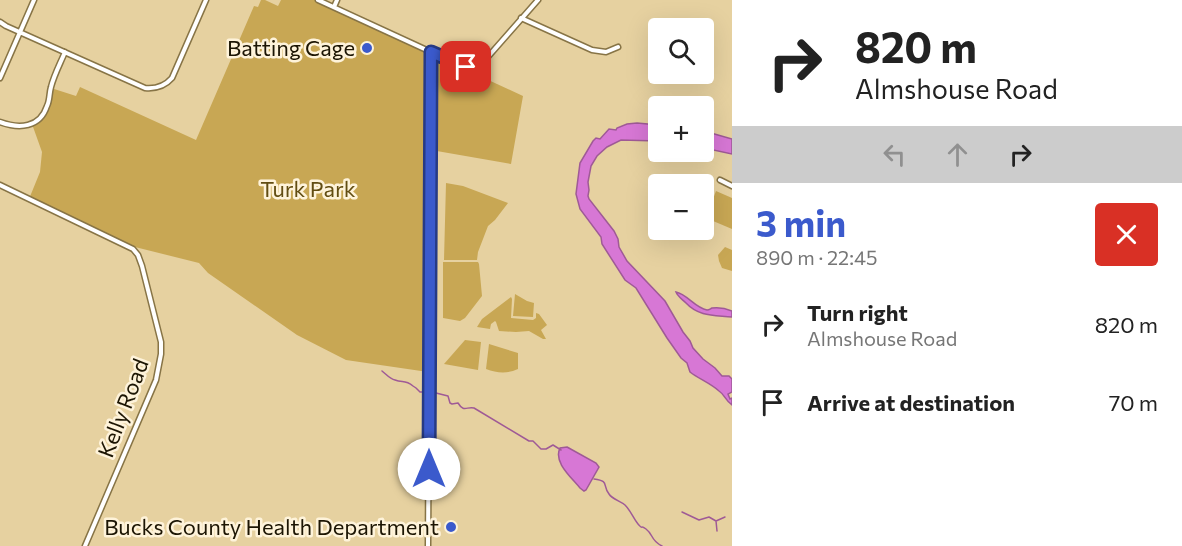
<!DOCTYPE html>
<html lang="en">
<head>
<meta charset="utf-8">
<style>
	body { margin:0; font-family:Commissioner,sans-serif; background:#f2f2f2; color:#222; height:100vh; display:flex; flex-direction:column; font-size:22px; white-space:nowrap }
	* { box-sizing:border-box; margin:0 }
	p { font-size:20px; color:#767676 }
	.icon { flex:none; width:33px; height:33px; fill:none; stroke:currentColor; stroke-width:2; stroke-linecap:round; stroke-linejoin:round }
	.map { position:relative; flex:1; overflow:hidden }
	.panel { display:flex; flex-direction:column; background:#fff; width:450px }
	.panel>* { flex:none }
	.guide { background:#fff; color:#222; overflow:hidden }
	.buttons { position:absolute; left:648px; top:18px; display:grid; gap:12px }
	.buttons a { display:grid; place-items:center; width:66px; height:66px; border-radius:6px; background:#fff; box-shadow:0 6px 24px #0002; font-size:30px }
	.pin { position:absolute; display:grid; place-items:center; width:51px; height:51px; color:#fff; margin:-26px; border-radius:12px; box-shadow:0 3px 9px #0006 }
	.me { position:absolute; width:66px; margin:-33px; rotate:0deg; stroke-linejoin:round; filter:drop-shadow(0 0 4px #0008) }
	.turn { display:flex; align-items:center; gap:21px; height:126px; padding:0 24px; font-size:27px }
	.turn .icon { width:78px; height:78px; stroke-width:2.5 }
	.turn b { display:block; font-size:42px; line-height:51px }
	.lanes { display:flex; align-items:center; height:57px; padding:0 24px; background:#0003; justify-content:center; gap:30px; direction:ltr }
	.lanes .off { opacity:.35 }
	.round { display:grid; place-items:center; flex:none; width:63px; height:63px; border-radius:6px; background:#f2f2f2 }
	.summary { display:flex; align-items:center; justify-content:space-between; height:102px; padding:0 24px }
	h1 { font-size:36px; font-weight:700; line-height:45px; color:#3b5acc }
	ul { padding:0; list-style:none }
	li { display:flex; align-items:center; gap:18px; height:78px; padding:0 24px }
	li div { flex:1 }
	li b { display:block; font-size:22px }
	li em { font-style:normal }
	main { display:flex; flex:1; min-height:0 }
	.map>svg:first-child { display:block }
	.green { fill:#c8a754 }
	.water { fill:#d777d5; stroke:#9f5a96; stroke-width:1.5 }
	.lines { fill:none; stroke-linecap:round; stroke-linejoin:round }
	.stream { stroke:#9f5a96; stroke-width:1.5 }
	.minor-casing { stroke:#877446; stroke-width:7 }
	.minor { stroke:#fff; stroke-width:4 }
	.route-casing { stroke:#263a85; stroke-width:15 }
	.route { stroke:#3b5acc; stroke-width:10 }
	.poi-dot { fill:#3b5acc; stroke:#fef3da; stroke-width:2 }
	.labels { text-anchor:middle; stroke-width:5; stroke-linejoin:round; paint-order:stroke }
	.poi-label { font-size:22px; fill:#1c1503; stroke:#fef3da; text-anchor:end }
	.park-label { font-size:22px; fill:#624d12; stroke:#fef3da }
	.street-label { font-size:22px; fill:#1c1503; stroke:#fef3da }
</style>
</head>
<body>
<main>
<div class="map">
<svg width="732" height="546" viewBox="0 0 732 546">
	<rect width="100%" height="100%" fill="#e6d1a0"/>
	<path class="green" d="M261,0H265L278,6L281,0H315L523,96L511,164L431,150L428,372L346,360L297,335L208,273L199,263L127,245L29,199L40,172L42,152L32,124L44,114L51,88L76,96L80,87L196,140L254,6L258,7Z
		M446,183L463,186L508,203L495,220L488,226L478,252L477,260H444Z
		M716,191L732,198V229L706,218Z
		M725,247L732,250V271L722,268L719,261L718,255Z
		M443,262H478L479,264L482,296L465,318L460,321L443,318Z
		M515,294L527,301L534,303L533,317L513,316Z
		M511,297L512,299L511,318L533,320L536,318V313L539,314L547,325L541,330L546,339H543L529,331L516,332L499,331L496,322L495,321L491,324L490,329L477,327L482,319Z
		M465,340L481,342L478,370L444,364Z
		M489,344L518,353V369C507,374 497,373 486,369Z"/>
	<path class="water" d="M637,123L658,125V141L621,140L607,147L597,156L591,166L588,182L589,190L588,196L589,199L614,231L618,239L619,247L627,261L665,301L683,332L690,341L693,348L703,359L715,368L722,376H729L732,379V392L728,394L730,399L732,398V405C724,399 725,395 719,391C710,383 699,379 690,372L687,363L681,358L667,338L636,288L625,280L602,244L601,237L580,209L576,194L580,163L593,141L596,138L600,139L609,129L616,130L617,128L627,124Z
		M704,131L732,139V154L704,148Z
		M676,292C687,294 695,308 707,310C709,310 710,309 712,308C720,307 725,308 732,311V317C715,315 699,317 686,303C682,299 678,297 676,292Z
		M567,447L596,463L599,467L586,490L584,491L580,488C571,477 553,462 560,448Z"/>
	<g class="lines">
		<path class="stream" d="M382,371C386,374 390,379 395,380C403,383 405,379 413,386L416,388L420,392H426
			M432,392L448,396L450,403L452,404L458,403C464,413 467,406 474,408L529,441H533L541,449H546L553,445L561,450
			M594,479C610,481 602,485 609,494C612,499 620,501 625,505C631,511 633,518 638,524C644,531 639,524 646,529C654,535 650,540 662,546
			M682,512L699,520L709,517L716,521
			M717,531L716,521L725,517"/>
		<defs>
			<path id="minor" d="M318,0L431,52L472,69L479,67L538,0
				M334,7L337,0
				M521,18L592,50L606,52L618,47
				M0,22L6,26L145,88C156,89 165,86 172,78L206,0
				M0,78L34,0
				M0,122C19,129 40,128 47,106C50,100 49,94 51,87C54,75 60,64 65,52
				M720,180L732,186
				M0,185L133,249L138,255L142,266L161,342V354L156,380L85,546
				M428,546L431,52"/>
		</defs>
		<use href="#minor" class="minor-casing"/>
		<use href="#minor" class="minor"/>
	</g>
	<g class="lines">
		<defs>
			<path id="route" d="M429,469L431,52L466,67"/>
		</defs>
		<use href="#route" class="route-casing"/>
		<use href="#route" class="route"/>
	</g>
	<g class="poi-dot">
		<circle cx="367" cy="48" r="6"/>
		<circle cx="451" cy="527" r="6"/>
	</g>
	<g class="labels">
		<g class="poi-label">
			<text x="355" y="56">Batting Cage</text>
			<text x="439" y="535">Bucks County Health Department</text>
		</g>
		<g class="park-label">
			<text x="308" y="197">Turk Park</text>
		</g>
		<g class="street-label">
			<text transform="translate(123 408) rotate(-69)" y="8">Kelly Road</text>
		</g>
	</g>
</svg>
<div class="buttons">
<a><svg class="icon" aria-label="search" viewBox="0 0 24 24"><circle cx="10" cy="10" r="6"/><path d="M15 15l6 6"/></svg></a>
<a>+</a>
<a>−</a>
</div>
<div class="pin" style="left:466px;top:67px;background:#d93025"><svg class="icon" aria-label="arrive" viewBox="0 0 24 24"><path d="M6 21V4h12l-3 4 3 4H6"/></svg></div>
<svg class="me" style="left:429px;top:469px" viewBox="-20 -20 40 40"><circle r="19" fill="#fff"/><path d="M0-13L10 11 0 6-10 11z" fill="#3b5acc"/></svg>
</div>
<section class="panel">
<div class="guide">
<div class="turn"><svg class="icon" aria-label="right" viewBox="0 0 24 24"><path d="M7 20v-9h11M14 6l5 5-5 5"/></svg><div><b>820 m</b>Almshouse Road</div></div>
<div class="lanes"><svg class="icon off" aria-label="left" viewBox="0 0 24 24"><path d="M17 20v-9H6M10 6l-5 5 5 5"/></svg><svg class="icon off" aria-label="ahead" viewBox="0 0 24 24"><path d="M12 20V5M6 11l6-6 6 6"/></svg><svg class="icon" aria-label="right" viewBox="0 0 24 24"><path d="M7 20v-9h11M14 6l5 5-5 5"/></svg></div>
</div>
<div class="summary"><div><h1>3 min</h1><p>890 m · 22:45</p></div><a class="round" style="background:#d93025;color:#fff"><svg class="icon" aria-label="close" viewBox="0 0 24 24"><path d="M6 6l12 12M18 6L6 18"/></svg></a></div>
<ul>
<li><svg class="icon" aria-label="right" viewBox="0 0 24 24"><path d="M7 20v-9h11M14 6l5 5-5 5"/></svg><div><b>Turn right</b><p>Almshouse Road</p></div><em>820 m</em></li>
<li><svg class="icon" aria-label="arrive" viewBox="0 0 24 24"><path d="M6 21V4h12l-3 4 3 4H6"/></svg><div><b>Arrive at destination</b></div><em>70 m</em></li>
</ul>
</section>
</main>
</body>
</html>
